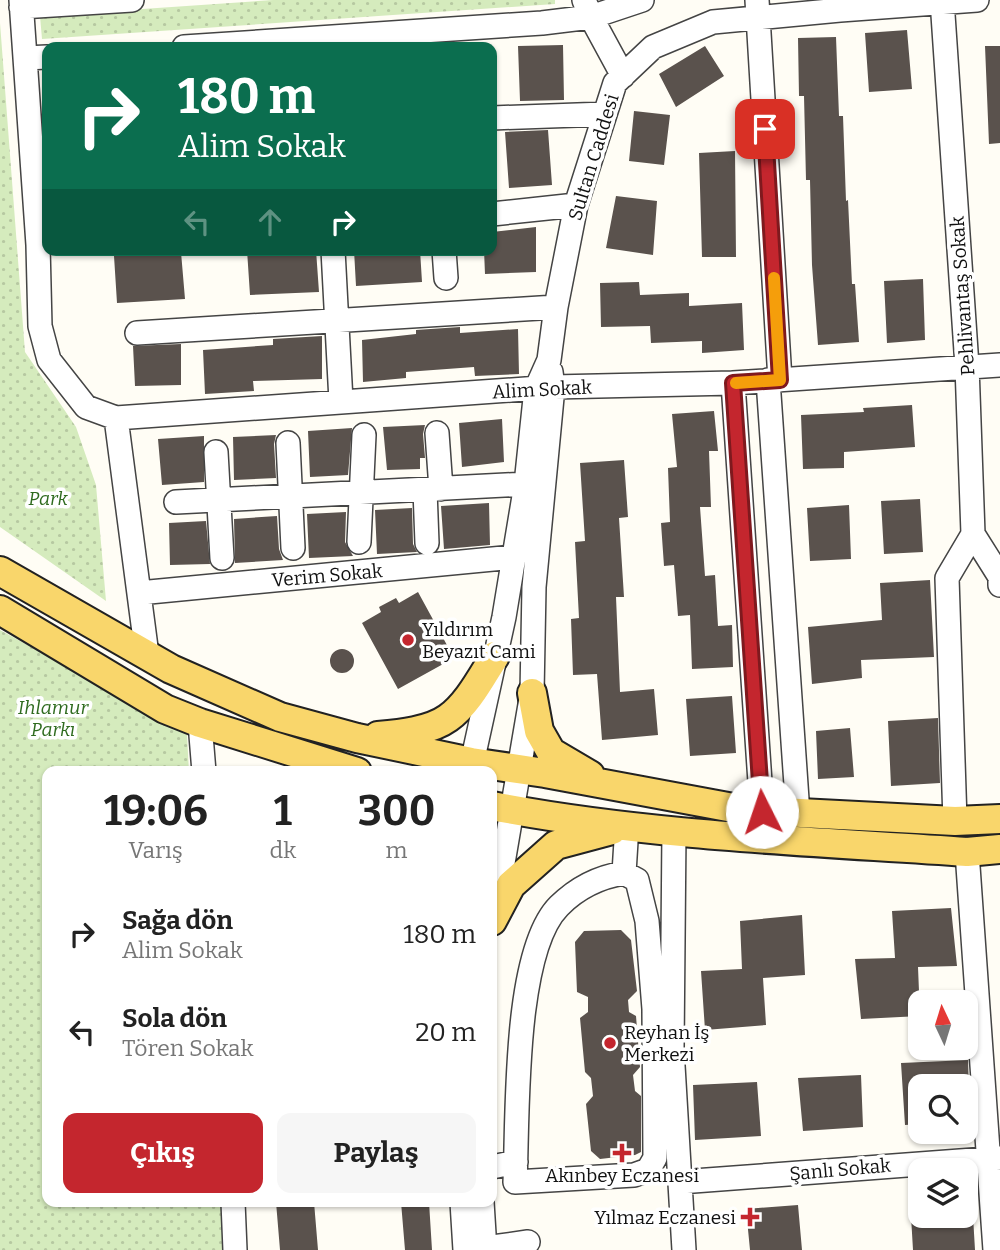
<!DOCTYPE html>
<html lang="tr">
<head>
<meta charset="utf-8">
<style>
	body { margin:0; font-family:Bitter,serif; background:#f6f6f6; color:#222; height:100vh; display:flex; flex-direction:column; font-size:26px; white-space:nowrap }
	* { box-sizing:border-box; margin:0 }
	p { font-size:23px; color:#767676 }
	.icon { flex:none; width:38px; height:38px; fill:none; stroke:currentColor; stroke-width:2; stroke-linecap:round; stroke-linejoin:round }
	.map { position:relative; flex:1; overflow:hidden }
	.details { position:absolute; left:42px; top:766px; width:455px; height:441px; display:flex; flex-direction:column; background:#fff; border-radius:14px; box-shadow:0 2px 5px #0004 }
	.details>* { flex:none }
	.banner { position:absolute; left:42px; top:42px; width:455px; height:214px; border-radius:14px; box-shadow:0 2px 5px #0004; background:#0b6e4f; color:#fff; overflow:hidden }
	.needle { width:46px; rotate:356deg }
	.controls { position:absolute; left:908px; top:990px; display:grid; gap:14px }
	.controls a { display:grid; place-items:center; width:70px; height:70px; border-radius:14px; background:#fff; box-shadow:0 2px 5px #0004; font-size:35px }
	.pin { position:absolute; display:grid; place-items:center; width:60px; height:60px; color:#fff; margin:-30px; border-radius:14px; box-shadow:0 4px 10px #0006 }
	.me { position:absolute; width:77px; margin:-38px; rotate:356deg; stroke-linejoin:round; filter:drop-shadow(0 0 5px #0008) }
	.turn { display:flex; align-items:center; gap:24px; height:147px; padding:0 21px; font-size:32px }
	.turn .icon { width:91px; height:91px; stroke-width:2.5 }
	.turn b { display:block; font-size:49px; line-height:60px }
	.lanes { display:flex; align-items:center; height:66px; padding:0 21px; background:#0003; justify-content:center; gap:35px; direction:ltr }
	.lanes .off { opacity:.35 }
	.eta { display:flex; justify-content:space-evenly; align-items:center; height:119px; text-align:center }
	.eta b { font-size:42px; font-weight:700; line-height:49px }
	.button { display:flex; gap:14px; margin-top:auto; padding:14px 21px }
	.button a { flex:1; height:80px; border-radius:14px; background:#c4262e; color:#fff; font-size:28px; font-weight:700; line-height:80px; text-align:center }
	.button a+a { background:#f6f6f6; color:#222 }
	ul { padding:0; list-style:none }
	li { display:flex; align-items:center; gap:21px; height:98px; padding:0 21px }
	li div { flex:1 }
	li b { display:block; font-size:26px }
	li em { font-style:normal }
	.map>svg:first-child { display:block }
	.grass { fill:url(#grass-dots) }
	.building { fill:#5a524d }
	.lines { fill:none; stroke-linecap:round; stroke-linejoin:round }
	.minor-casing { stroke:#444; stroke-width:26 }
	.major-casing { stroke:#222; stroke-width:32 }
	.minor { stroke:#fff; stroke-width:23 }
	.major { stroke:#f9d66b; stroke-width:28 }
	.route-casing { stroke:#7f191e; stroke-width:18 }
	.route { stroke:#c4262e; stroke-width:12 }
	.slow { stroke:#f59e0b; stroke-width:12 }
	.poi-dot { fill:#c4262e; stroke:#fff; stroke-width:2.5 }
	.labels { text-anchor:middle; stroke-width:7; stroke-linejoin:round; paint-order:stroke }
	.street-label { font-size:19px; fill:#111; stroke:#fff }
	.park-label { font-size:19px; font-style:italic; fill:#2f6b1f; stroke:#fff }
	.poi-label { font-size:19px; fill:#111; stroke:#fff; text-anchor:start }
</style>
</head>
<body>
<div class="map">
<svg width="1000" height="1250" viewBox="0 0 1000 1250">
	<defs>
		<pattern id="grass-dots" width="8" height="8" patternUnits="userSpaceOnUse" patternTransform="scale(1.75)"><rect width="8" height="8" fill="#d5ebbd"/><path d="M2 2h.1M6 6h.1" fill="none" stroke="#b6c8a1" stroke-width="1.8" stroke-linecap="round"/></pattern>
	</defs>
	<rect width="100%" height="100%" fill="#fffdf5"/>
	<path class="grass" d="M273,0H555V4L42,39L40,16Z
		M0,23L25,352L76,427L96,485L106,601L0,527Z
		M0,630L132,702L187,735L189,772H47V1202H221L224,1250H0Z"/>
	<path class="building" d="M907,30L912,89L869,92L865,33Z
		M836,37L839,116H843L846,201L848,200L852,284H855L859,342L818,345L812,265L810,180H806L804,96H799L798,38Z
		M563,45L564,100L520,101L518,46Z
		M705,46L724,76L676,107L659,74Z
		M985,46H1000V143L989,144Z
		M634,111L670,115L664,165L629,161Z
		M548,130L552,185L509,188L505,132Z
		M735,151L736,257H702L699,153Z
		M616,196L657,201L653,255L606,248Z
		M536,227V272L485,274L484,250H492V232Z
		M247,250H316L319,292L250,295Z
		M354,250H420L422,282L356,286Z
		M181,252L185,299L117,303L114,256Z
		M923,279L925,340L887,343L884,281Z
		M639,282L640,295L689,293V306L742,303L744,350L702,353V341L651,343L650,326L601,327L600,283Z
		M460,327V333L518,329L519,374L475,376L474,367L406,372V378L363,382L362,340L416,334V330Z
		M322,336V379L253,381L254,391L205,394L203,350L273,345V339Z
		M181,344V385L135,386L133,346Z
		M912,405L915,447L844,452V468L803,469L801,415L864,412L863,408Z
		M714,411L718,451H709L711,507H700L705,576L715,575L718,626L732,625L733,667L692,669L690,615L678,616L674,565L664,566L661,523L670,522L668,468L677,467L672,414Z
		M502,419L504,462L462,467L459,423Z
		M425,425L423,434L425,458H420V469L387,470L383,427Z
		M352,428L348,475L310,477L308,431Z
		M276,435L274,444L276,478L234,480L233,437Z
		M204,436V482L162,485L158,439Z
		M624,460L628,517L619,518L624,597H616L620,692L654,689L658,735L602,740L597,674L573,675L571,619L579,618L575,542L585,541L580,463Z
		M920,499L923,552L884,554L881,501Z
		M489,503L490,545L444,549L441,506Z
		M849,505L851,559L810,561L807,508Z
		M412,508L413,544L417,552L377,554L375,510Z
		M346,512L345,542L353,556L309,558L307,514Z
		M277,516L279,549L283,560L235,563L234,519Z
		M206,521L210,564L170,565L169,523Z
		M930,580L934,657L861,660L862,678L812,684L808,627L882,620L880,583Z
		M418,592L454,658L398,689L362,623L381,612L379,607L396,598L399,603Z
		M330 661a12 12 0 1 1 24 0a12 12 0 1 1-24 0Z
		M732,696L736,753L690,756L686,699Z
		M938,718L940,783L891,786L888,721Z
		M850,728L854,777L818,779L816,731Z
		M951,908L957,966L918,967L920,1016L861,1019L855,959L895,958L892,911Z
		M802,915L805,975L763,978L766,1025L705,1030L701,971L742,969L740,921Z
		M621,930L631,940L637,991L628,1000L629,1012L636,1016L640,1067L633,1075L635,1091L641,1096V1152L635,1155L600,1159L591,1151L586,1104L593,1096L591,1078L585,1072L580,1018L588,1012V997L577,992L575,942L584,931Z
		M968,1060L969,1087H920V1124L905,1125L901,1063Z
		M861,1075L863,1127L803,1131L798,1078Z
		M757,1082L761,1136L695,1140L693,1085Z
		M276,1202H314L318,1250H280Z
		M401,1202H429L432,1250H405Z
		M798,1205L802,1250H750L746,1209Z
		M911,1216H973L975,1250H913Z"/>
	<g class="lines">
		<defs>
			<path id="minor" d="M21,0L38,245L40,326L49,360L86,407L116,418L553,387L733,383L1000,365
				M584,0L591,17L642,0
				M757,0L780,380
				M942,0L967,366L973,534L1000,577V585
				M21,7L132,0
				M184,47L542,23L591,17L623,76
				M25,58L47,57
				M492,118L605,114
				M492,214L576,205
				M333,250L341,401
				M444,250L446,278
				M137,333L556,307
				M768,380L798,814
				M733,383L762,812
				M116,418L147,655
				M437,433L441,489
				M288,443L293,548
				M216,452L222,558
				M425,490L427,543
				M176,502L526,484
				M359,542L364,435
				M139,593L514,557
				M200,723L204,772
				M470,772L504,617L526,484L536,389L549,360L556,307L576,205L615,83L653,47L713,22L840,10L977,0
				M955,821L947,578L973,534
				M674,831L672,1049L684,1250
				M967,852L995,1250
				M624,873L637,880L647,921L654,1009L655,1158L648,1170L634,1175L515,1182C518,1117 513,952 559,906C577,888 599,877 624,873Z
				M624,873L627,825
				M496,904L532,693L534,587L553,387L551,372
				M492,1167L516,1162
				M680,1182L1000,1158
				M233,1202L235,1250
				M462,1202L465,1250
				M482,1202L485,1250
				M485,1248L528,1242"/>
			<path id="major" d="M0,571L171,669L280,717L357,738L471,762L545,773L744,810L955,821L1000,819
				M0,610L165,709L200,723L357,772
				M532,693L539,731L551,752L590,775
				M378,736C400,734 430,731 448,718C468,704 482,676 495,656
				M492,806C648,836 808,841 967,852L1000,849
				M492,921L511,885L556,845L612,830"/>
		</defs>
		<use href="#minor" class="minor-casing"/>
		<use href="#major" class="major-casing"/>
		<use href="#minor" class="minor"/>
		<use href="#major" class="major"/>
	</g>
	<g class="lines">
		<defs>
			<path id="route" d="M762,812L733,383L780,380L765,129"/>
		</defs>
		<use href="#route" class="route-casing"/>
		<use href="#route" class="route"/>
		<path class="slow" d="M736,383L780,380L774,278"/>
	</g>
	<g class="poi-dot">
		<circle cx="408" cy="640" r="7"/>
		<circle cx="610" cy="1043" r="7"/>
		<path d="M618.5 1142.5h7v7h7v7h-7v7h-7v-7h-7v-7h7z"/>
		<path d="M746.5 1206.5h7v7h7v7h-7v7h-7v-7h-7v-7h7z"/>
	</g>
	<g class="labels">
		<g class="street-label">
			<text transform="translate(593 157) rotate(-73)" y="7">Sultan Caddesi</text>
			<text transform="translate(962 296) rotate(-94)" y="7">Pehlivantaş Sokak</text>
			<text transform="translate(542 389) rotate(-3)" y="7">Alim Sokak</text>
			<text transform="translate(327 575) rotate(-5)" y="7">Verim Sokak</text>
			<text transform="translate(840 1169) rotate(-5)" y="7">Şanlı Sokak</text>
		</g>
		<g class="park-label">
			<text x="48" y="505">Park</text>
			<text x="53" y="714">Ihlamur<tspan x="53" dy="22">Parkı</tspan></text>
		</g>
		<g class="poi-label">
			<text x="422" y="636">Yıldırım<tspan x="422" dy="22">Beyazıt Cami</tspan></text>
			<text x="624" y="1039">Reyhan İş<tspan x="624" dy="22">Merkezi</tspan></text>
			<text x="622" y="1182" text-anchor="middle">Akınbey Eczanesi</text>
			<text x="736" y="1224" text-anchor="end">Yılmaz Eczanesi</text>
		</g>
	</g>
</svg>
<div class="controls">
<a><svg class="needle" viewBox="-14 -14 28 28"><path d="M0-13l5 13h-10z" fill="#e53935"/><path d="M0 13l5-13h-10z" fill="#767676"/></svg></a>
<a><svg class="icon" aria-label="search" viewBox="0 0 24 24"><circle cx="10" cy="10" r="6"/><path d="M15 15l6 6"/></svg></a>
<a><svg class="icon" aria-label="layers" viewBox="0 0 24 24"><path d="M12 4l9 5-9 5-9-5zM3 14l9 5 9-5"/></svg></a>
</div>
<div class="pin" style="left:765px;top:129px;background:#d93025"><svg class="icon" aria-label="arrive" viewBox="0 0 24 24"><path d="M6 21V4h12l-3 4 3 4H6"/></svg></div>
<svg class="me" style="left:762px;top:812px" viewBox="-20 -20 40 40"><circle r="19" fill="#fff"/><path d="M0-13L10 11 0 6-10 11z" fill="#c4262e"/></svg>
<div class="banner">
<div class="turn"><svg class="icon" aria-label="right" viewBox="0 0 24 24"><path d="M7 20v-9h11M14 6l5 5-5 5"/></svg><div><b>180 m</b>Alim Sokak</div></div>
<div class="lanes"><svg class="icon off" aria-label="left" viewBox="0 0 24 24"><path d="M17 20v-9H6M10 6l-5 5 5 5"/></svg><svg class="icon off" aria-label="ahead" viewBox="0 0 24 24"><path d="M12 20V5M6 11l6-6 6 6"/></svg><svg class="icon" aria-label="right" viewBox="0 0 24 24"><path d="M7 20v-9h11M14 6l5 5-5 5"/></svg></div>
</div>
<section class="details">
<div class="eta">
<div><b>19:06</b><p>Varış</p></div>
<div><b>1</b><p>dk</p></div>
<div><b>300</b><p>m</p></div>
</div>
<ul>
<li><svg class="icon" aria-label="right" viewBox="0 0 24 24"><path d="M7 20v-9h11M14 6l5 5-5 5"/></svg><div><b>Sağa dön</b><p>Alim Sokak</p></div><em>180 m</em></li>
<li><svg class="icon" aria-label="left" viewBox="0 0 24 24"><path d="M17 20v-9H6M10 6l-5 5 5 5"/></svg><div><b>Sola dön</b><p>Tören Sokak</p></div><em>20 m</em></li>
</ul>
<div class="button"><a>Çıkış</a><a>Paylaş</a></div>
</section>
</div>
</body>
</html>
